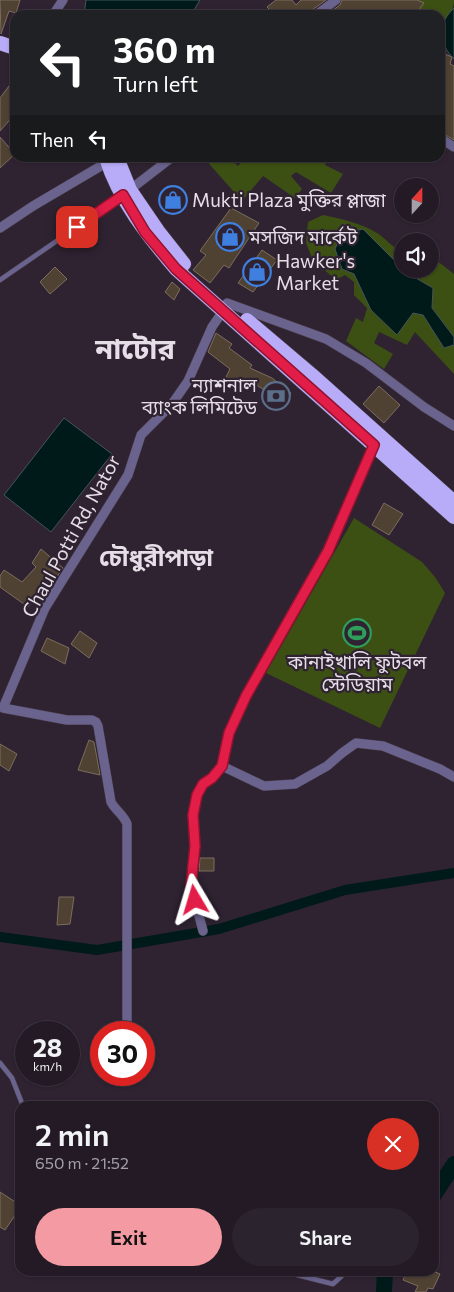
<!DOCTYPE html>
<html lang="en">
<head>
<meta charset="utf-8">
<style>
	body { margin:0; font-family:Commissioner,"Noto Sans Bengali",sans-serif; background:#2b232d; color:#f1f3f6; height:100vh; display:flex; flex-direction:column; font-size:19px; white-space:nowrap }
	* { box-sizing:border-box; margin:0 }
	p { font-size:16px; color:#a3a1a7 }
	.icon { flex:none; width:28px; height:28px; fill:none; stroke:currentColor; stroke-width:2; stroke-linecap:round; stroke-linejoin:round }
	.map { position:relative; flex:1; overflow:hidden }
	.details { position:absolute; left:15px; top:1101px; width:424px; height:175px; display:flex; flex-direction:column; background:#231a25; border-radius:15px; box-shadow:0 1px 4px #0004,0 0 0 1px #403842 }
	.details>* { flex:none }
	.banner { position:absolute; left:10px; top:10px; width:435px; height:152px; border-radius:15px; box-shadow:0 1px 4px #0004,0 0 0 1px #403842; background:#202124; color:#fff; overflow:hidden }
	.needle { width:32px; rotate:21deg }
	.controls { position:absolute; left:394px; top:178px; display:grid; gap:10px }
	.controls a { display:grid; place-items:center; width:45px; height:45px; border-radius:50%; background:#231a25; box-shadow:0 1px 4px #0004,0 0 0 1px #403842; font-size:25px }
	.speed { position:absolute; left:15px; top:1021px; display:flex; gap:10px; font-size:25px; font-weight:700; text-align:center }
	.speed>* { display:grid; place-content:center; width:65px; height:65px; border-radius:50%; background:#231a25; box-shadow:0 1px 4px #0004,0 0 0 1px #403842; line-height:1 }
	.speed small { font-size:12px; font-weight:400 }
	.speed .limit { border:8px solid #d22; background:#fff; color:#111 }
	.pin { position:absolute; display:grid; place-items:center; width:42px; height:42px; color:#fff; margin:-21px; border-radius:10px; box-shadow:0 2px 8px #0006 }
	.me { position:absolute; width:55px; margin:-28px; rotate:353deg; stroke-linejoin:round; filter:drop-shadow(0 0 4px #0008) }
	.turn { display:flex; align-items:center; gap:18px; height:105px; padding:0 20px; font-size:22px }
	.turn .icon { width:65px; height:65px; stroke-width:2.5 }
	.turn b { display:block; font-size:35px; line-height:42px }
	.then { display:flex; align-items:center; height:48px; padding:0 20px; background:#0003; gap:10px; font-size:19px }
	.round { display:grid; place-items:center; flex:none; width:52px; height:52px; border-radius:26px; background:#2b232d }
	.overview { display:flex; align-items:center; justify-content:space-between; height:85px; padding:0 20px }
	h1 { font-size:30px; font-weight:600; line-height:38px }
	.button { display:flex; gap:10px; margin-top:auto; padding:10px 20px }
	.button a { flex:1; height:58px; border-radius:30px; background:#f49aa2; color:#111; font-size:20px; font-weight:600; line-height:58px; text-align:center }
	.button a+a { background:#2b232d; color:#f1f3f6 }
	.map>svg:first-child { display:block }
	.green { fill:#3c5014 }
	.water { fill:#001a1a; stroke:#455558 }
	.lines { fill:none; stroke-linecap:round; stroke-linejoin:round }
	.canal { stroke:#001a1a; stroke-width:10 }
	.river { stroke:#001a1a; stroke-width:16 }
	.building { fill:#504233; stroke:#7c6d5e }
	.service-casing { stroke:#4c414e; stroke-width:5.5 }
	.minor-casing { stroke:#4c414e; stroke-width:10 }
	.trunk-casing { stroke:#4c414e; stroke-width:15 }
	.service { stroke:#6a638e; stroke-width:4.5 }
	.minor { stroke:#6a638e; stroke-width:9 }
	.trunk { stroke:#b8acf8; stroke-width:14 }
	.route-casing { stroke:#92132f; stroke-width:12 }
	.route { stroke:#e11d48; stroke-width:9 }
	.labels { text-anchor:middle; stroke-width:4.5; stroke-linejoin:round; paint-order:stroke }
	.poi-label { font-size:19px; fill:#e5dee7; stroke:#2f2331; text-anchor:start }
	.street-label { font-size:19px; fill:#e5dee7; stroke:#2f2331 }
	.district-label { font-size:24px; font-weight:bold; fill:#e5dee7; stroke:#2f2331 }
	.town-label { font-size:29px; font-weight:bold; fill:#e5dee7; stroke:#2f2331 }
</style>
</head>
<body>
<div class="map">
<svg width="454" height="1292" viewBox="0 0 454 1292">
	<rect width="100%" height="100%" fill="#2f2331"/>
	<path class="green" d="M408,0H454C454,19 435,24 444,49L440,53V15H382Z
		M204,158H229L238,166L245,158H328L325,165L343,174L331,193L296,172L291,176L302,189L295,198L263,176L242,201Z
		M323,215C341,219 361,223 377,233C386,239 392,247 402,252V269L363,229L354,274L371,310L397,335L413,313L424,315L444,348L454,345V374L415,332L407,345L379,332L374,343L393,354L384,369L346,341L356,318L363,322L367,308L354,295V282L345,275L336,280L313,260L306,243L308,222Z
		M430,258L436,260L454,274V337L432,308L433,288L407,273L403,269H430Z
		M354,518L422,562L435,577L445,593L380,728L266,673Z"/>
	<path class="water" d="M86,0H200L191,15H84Z
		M454,8V59C438,43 437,24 454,8Z
		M363,229L407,273L433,288L432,308L454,337V345L444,348L423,315L413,313L397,335L371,310L354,274L342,269L335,249L341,235Z
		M64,418L112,454L51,532L4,495Z"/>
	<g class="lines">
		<path class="canal" d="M0,937L97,950L219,929L345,890L454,873"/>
		<path class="river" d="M434,1195L454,1164
			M384,1292L385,1271"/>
	</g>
	<path class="building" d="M0,0H20L16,13L9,11L1,34Z
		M276,0H292L296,5L301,0H326L312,10L310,15H275L267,7Z
		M342,0H417L424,3L415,15H326L340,5Z
		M440,52L452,57L450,64L454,66V140L440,132Z
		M15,78V114L0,131V98Z
		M0,137L15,154L0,168Z
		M231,208L259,223L229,268L224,265L210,283L193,270L206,255L200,251Z
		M262,250L277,260L253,292L238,283Z
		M55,267L67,279L50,294L40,282Z
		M172,282L180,289L174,300L165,292Z
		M216,333L232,344L229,348L252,365L250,368L272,378L291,393L280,410L262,398L266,391L245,378L241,386L225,379L230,369L208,352Z
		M379,386L400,405L384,423L363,404Z
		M384,503L403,514L389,535L372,525Z
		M41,549L63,568L51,585L28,607L0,587V576L4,570L22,582L36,567L32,563Z
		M80,631L97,643L89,658L71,644Z
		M47,638L69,648L65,664L41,651Z
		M89,740L94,742L100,775L78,770Z
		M0,744L17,754L9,771L0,765Z
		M200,858H214V871H199Z
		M59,897H74L70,924L57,925Z
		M0,1192L20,1205V1208L5,1230L0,1227Z
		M407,1271H433L440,1274L433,1289L428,1288L426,1292H415L418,1286L403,1280Z"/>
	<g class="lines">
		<defs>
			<path id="service" d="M0,280L122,196
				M0,1063L12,1078L23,1106
				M282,1271L333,1284L347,1271"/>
			<path id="minor" d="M53,15L63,0
				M316,15L336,0
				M440,138L454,147
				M127,192L171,158
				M0,228L33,206L111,160
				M227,303L326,339L366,363L424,407L454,426
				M222,766L264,786L295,784L327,766L342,753L356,743L383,746L440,769L454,777
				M203,931L191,885L195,846L193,815L197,795L203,784L212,778L222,766L229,733L246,696L327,551L374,445
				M127,1032V824C124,815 115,810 111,802L98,726L96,722L92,720H67L3,708L45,608L128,475L141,435L172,404L188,381L212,327L223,311"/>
			<path id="trunk" d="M0,43L15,48
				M106,158C119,200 148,236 176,269L454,517
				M117,158L130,190L158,231L184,264
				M247,320L312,375L454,502"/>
		</defs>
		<use href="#service" class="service-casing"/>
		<use href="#minor" class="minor-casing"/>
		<use href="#trunk" class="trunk-casing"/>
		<use href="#service" class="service"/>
		<use href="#minor" class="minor"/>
		<use href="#trunk" class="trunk"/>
	</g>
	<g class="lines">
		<defs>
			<path id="route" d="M77,227L123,195L145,232L176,269L374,445L328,551L246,696L229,733L222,766L212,778L203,784L197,795L193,815L195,846L191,885L195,900"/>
		</defs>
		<use href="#route" class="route-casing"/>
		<use href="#route" class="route"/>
	</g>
	<defs>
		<symbol id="shop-ring" viewBox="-11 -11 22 22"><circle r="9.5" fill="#2f2331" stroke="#3f7fe0" stroke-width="1.5"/><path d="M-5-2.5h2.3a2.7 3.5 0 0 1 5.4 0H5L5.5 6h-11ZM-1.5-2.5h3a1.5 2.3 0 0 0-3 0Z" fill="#3f7fe0"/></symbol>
		<symbol id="bank-ring" viewBox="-11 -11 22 22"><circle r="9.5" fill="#2f2331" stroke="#5c6f8a" stroke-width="1.5"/><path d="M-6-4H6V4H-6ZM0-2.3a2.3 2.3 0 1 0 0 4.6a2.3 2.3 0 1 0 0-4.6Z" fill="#5c6f8a"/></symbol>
		<symbol id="stadium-ring" viewBox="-11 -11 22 22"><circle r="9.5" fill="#2f2331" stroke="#2e9e5b" stroke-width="1.5"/><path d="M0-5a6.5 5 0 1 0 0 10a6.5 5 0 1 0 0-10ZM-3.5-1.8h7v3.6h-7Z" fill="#2e9e5b"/></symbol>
	</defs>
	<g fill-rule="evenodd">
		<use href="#shop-ring" x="157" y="184" width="32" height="32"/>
		<use href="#shop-ring" x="214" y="221" width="32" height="32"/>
		<use href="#shop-ring" x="241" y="256" width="32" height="32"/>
		<use href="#bank-ring" x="260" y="380" width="32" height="32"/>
		<use href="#stadium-ring" x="341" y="617" width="32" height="32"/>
	</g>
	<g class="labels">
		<g class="poi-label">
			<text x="192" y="207">Mukti Plaza মুক্তির প্লাজা</text>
			<text x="249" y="244">মসজিদ মার্কেট</text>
			<text x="276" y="268">Hawker's<tspan x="276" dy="22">Market</tspan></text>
			<text x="257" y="392" text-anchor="end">ন্যাশনাল<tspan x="257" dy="22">ব্যাংক লিমিটেড</tspan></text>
			<text x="357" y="669" text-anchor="middle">কানাইখালি ফুটবল<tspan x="357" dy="22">স্টেডিয়াম</tspan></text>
		</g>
		<g class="street-label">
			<text transform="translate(71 536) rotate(-61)" y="7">Chaul Potti Rd, Nator</text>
		</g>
		<g class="district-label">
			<text x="156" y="566">চৌধুরীপাড়া</text>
		</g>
		<g class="town-label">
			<text x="135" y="359">নাটোর</text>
		</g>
	</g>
</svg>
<div class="controls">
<a><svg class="needle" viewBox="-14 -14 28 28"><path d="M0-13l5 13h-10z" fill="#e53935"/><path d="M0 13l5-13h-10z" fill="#a3a1a7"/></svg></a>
<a><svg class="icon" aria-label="sound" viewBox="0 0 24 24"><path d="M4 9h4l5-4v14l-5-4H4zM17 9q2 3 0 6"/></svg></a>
</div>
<div class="speed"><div>28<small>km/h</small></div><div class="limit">30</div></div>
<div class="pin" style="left:77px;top:227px;background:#d93025"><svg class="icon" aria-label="arrive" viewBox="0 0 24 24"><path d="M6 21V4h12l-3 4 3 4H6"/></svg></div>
<svg class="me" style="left:195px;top:900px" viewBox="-20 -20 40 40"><path d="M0-17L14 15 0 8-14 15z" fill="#e11d48" stroke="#fff" stroke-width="4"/></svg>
<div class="banner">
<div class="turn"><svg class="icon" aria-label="left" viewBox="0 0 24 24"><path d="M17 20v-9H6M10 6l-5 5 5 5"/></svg><div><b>360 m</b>Turn left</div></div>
<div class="then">Then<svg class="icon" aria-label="left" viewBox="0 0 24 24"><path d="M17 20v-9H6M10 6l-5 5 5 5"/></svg></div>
</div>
<section class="details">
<div class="overview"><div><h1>2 min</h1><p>650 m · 21:52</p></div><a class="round" style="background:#d93025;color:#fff"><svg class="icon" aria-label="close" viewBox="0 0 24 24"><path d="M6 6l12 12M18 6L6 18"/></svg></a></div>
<div class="button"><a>Exit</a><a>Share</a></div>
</section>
</div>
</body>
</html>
